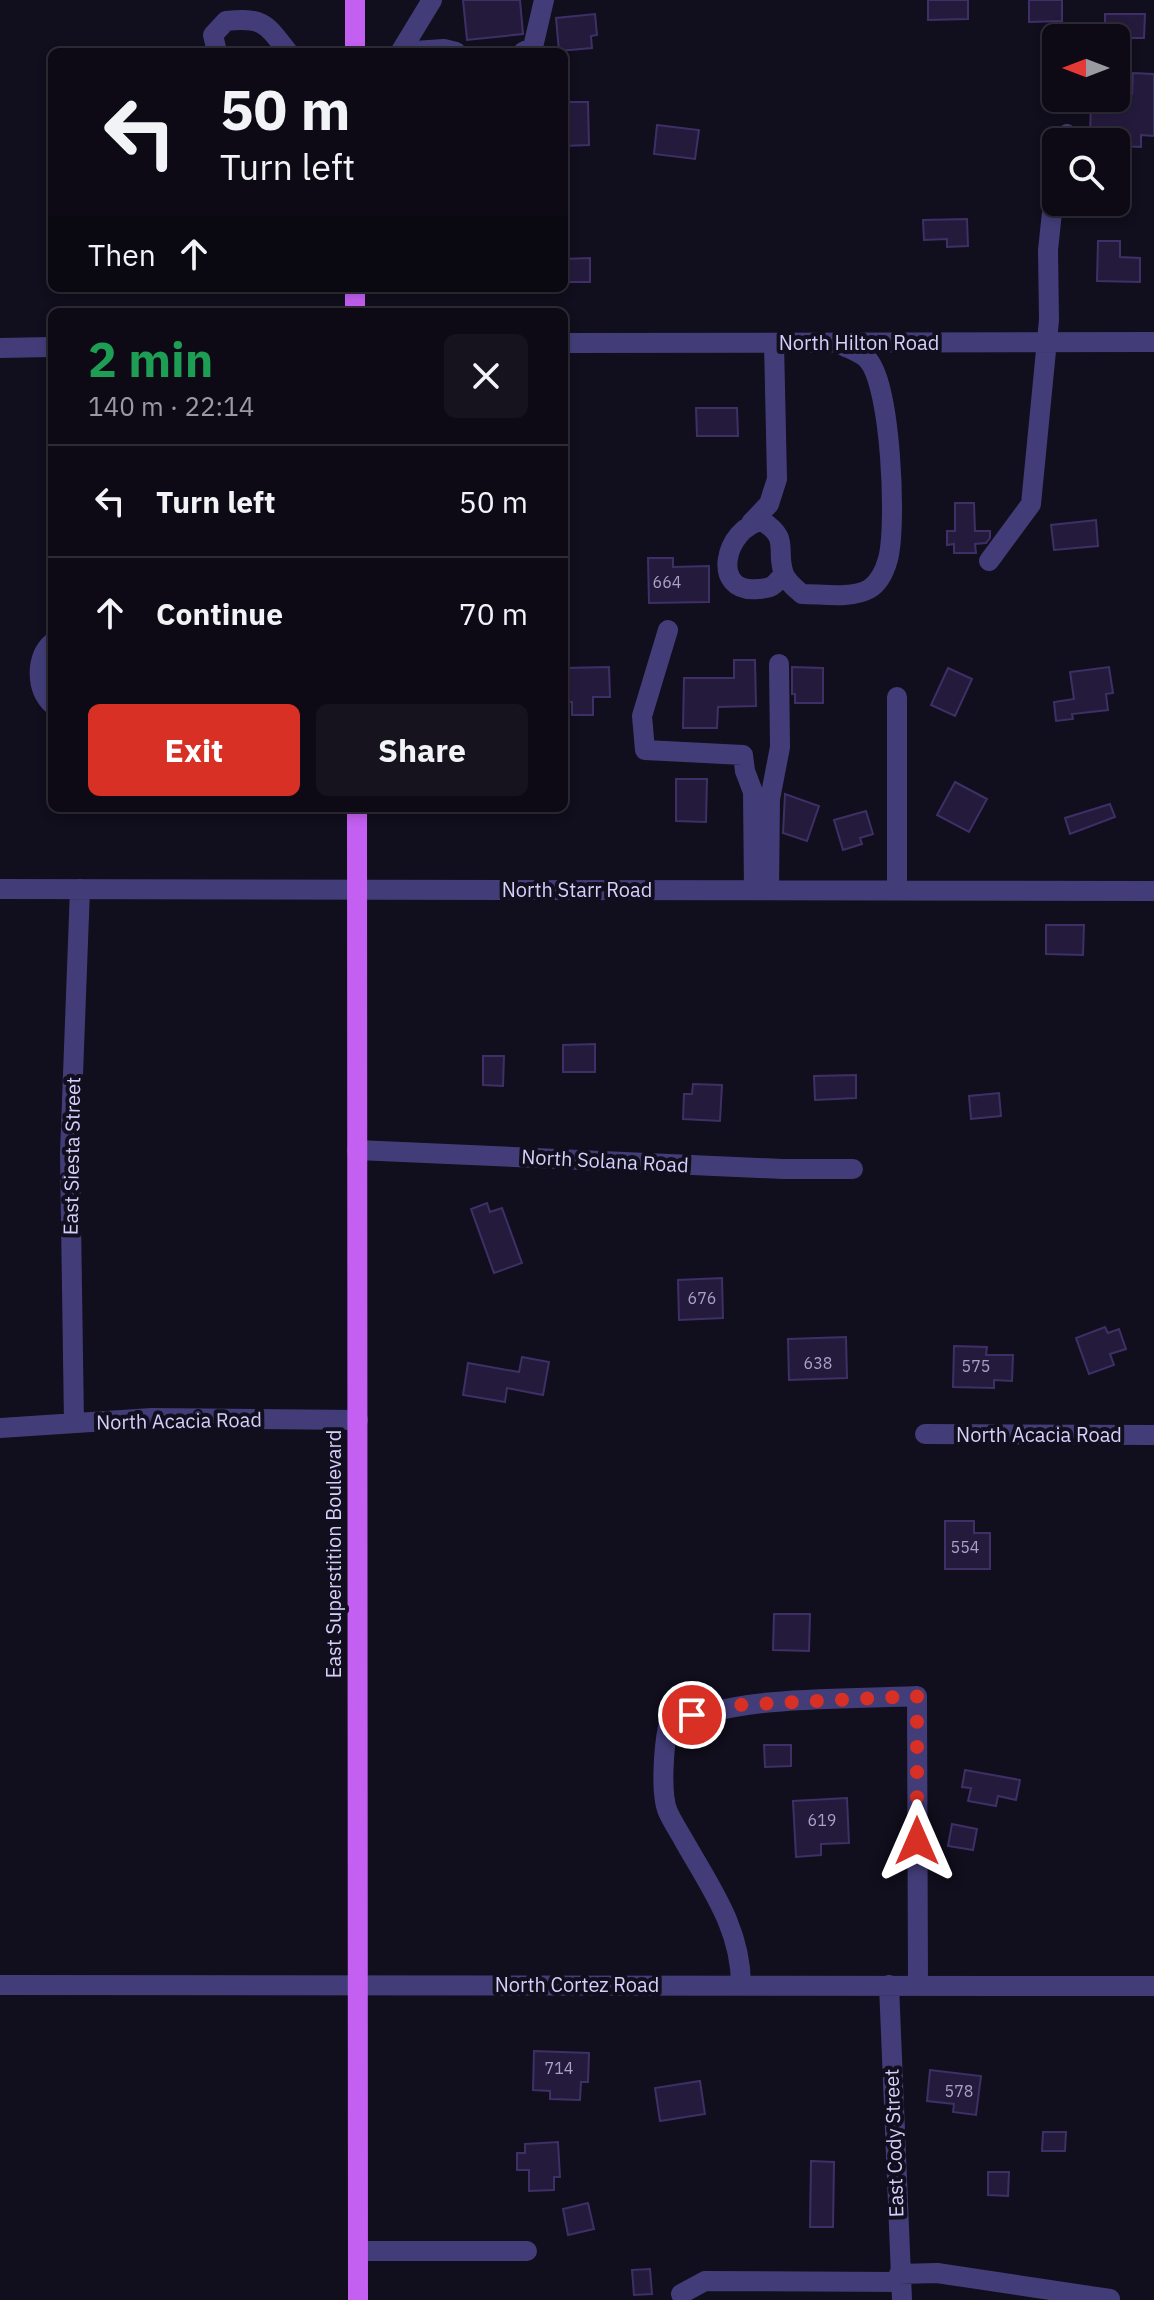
<!DOCTYPE html>
<html lang="en">
<head>
<meta charset="utf-8">
<style>
	body { margin:0; font-family:"IBM Plex Sans",sans-serif; background:#16131f; color:#f1f3f6; height:100vh; display:flex; flex-direction:column; font-size:30px; white-space:nowrap }
	* { box-sizing:border-box; margin:0 }
	p { font-size:26px; color:#9a9aa1 }
	.icon { flex:none; width:44px; height:44px; fill:none; stroke:currentColor; stroke-width:2; stroke-linecap:round; stroke-linejoin:round }
	.map { position:relative; flex:1; overflow:hidden }
	.panel { position:absolute; left:48px; top:308px; width:520px; height:504px; display:flex; flex-direction:column; background:#0d0a16; border-radius:12px; box-shadow:0 4px 12px #0003,0 0 0 2px #2d2b35 }
	.panel>* { flex:none }
	.guide { position:absolute; left:48px; top:48px; width:520px; height:244px; border-radius:12px; box-shadow:0 4px 12px #0003,0 0 0 2px #2d2b35; background:#0d0a16; color:#f1f3f6; overflow:hidden }
	.needle { width:52px; rotate:270deg }
	.tools { position:absolute; left:1042px; top:24px; display:grid; gap:16px }
	.tools a { display:grid; place-items:center; width:88px; height:88px; border-radius:12px; background:#0d0a16; box-shadow:0 4px 12px #0003,0 0 0 2px #2d2b35; font-size:40px }
	.pin { position:absolute; display:grid; place-items:center; width:68px; height:68px; color:#fff; margin:-34px; border:4px solid #fff; border-radius:50%; box-shadow:0 2px 8px #0007 }
	.me { position:absolute; width:88px; margin:-44px; rotate:0deg; stroke-linejoin:round; filter:drop-shadow(0 0 6px #0008) }
	.turn { display:flex; align-items:center; gap:28px; height:168px; padding:0 40px; font-size:36px }
	.turn .icon { width:104px; height:104px; stroke-width:2.5 }
	.turn b { display:block; font-size:56px; line-height:68px }
	.then { display:flex; align-items:center; height:76px; padding:0 40px; background:#0003; gap:16px; font-size:30px }
	.round { display:grid; place-items:center; flex:none; width:84px; height:84px; border-radius:12px; background:#16131f }
	.summary { display:flex; align-items:center; justify-content:space-between; height:136px; padding:0 40px }
	h1 { font-size:48px; font-weight:700; line-height:60px; color:#1e9e55 }
	.cta { display:flex; gap:16px; margin-top:auto; padding:16px 40px }
	.cta a { flex:1; height:92px; border-radius:12px; background:#d93025; color:#fff; font-size:32px; font-weight:700; line-height:92px; text-align:center }
	.cta a+a { background:#16131f; color:#f1f3f6 }
	ul { padding:0; list-style:none }
	li { display:flex; align-items:center; gap:24px; height:112px; padding:0 40px; border-top:2px solid #2d2b35 }
	li div { flex:1 }
	li b { display:block; font-size:30px }
	li em { font-style:normal }
	.map>svg:first-child { display:block }
	.building { fill:#241b3c; stroke:#3e3066; stroke-width:2 }
	.lines { fill:none; stroke-linecap:round; stroke-linejoin:round }
	.minor { stroke:#423d78; stroke-width:20 }
	.major { stroke:#c35ff1; stroke-width:20 }
	.route { stroke:#d93025; stroke-width:14; stroke-dasharray:0 25.2 }
	.labels { text-anchor:middle; stroke-width:8; stroke-linejoin:round; paint-order:stroke }
	.number-label { font-size:16px; fill:#aaa1cb }
	.street-label { font-size:20px; fill:#d6cefb; stroke:#110e1d }
</style>
</head>
<body>
<div class="map">
<svg width="1154" height="2300" viewBox="0 0 1154 2300">
	<rect width="100%" height="100%" fill="#110e1d"/>
	<path class="building" d="M463,0H520L523,34L467,40Z
		M928,0H968V19L928,20Z
		M1029,0H1062V21L1029,22Z
		M595,14L597,35L591,36L592,48L559,51L556,18Z
		M1105,14H1145L1144,38H1105Z
		M1133,73L1154,74V136L1141,135V147L1116,146V142H1108V135H1090L1091,103H1108V98H1116V93L1132,94Z
		M564,102H588L589,145L564,146Z
		M657,125L699,130L695,159L654,154Z
		M967,219L968,246L947,247V239L924,240L923,220Z
		M1098,241H1120V257L1140,258V282L1097,281Z
		M590,258V282H564V259Z
		M696,408H737L738,436H697Z
		M955,503H974L975,531H990V538L986,543L975,544L976,553H954V544L947,545V531H955Z
		M1096,520L1098,546L1054,550L1051,525Z
		M648,558H673V567L709,566V602L649,603Z
		M734,660H755L756,706L718,707L717,728H683L684,678H734Z
		M609,667L610,697H593V715H572V702H565V668Z
		M792,667L823,668V703H795V694H792Z
		M1109,667L1113,693L1106,694L1108,710L1072,714L1073,719L1056,721L1054,702L1074,699L1070,672Z
		M948,668L972,679L955,716L931,705Z
		M676,779H707L706,822L676,821Z
		M955,782L987,799L969,832L937,815Z
		M785,794L819,806L807,841L783,833Z
		M1110,804L1115,817L1070,834L1065,818Z
		M866,811L873,834L860,838L862,844L843,850L834,820Z
		M1046,925H1084L1083,955L1046,954Z
		M595,1044V1072H563V1045Z
		M483,1056H504L503,1086L483,1085Z
		M856,1075V1098L815,1100L814,1076Z
		M693,1084L722,1085L720,1121L683,1119L684,1094H692Z
		M999,1093L1001,1116L971,1119L969,1096Z
		M487,1203L490,1212L502,1208L522,1263L494,1273L471,1209Z
		M722,1278L723,1318L679,1320L678,1280Z
		M1105,1327L1108,1333L1119,1329L1126,1349L1110,1354L1114,1365L1089,1374L1076,1338Z
		M846,1337L847,1378L789,1380L788,1339Z
		M954,1346L987,1347L986,1355H1013L1012,1381L994,1380V1388L953,1387Z
		M522,1357L549,1362L543,1395L507,1388L505,1402L463,1395L468,1363L519,1372Z
		M945,1521H974V1533H990V1569H945Z
		M774,1614H810L809,1651L773,1650Z
		M764,1745H791V1766L765,1767Z
		M965,1770L1020,1780L1016,1800L998,1796L996,1806L968,1801L971,1788L962,1787Z
		M847,1798L849,1843L821,1844V1855L796,1857L793,1801Z
		M952,1824L977,1829L973,1850L948,1846Z
		M534,2051L589,2053L588,2082H581L580,2100L550,2099V2091L533,2090Z
		M930,2070L981,2076L976,2115L953,2112L954,2104L927,2101Z
		M700,2081L705,2114L660,2121L655,2088Z
		M1043,2132H1066L1065,2151H1042Z
		M558,2142L560,2177H554V2190L529,2191V2170H517V2153H525V2144Z
		M811,2161L834,2162L833,2227H810Z
		M988,2172H1009L1008,2196L988,2195Z
		M588,2203L594,2229L568,2235L563,2209Z
		M650,2269L652,2294L634,2295L632,2270Z"/>
	<g class="lines">
		<path class="minor" d="M401,51L432,0
			M217,52L213,35L226,21C264,17 266,24 288,52
			M400,52L444,49L456,52
			M523,52L533,47L544,0
			M1064,142L1067,134
			M564,343L1154,342
			M0,348L52,347
			M751,523L769,504L777,479L774,343
			M989,561L1031,504L1049,320L1048,250L1056,175
			M784,574C780,578 775,585 770,587C768,588 760,589 758,589C710,594 724,528 762,521C791,539 775,550 784,574C787,582 796,589 802,594C822,594 852,599 869,589C879,583 885,570 888,559C897,525 891,386 868,360C862,353 849,349 842,345
			M668,630L642,716L645,750L743,755L745,771L753,792L754,890
			M52,643C35,657 36,689 52,704
			M0,889L1154,891
			M769,890L770,799L780,747L779,664
			M897,890V697
			M357,1150L783,1169H853
			M74,1423L70,1154L80,889
			M0,1428L152,1418L358,1420
			M925,1434L1154,1435
			M0,1985L1154,1986
			M741,1985C741,1928 710,1887 683,1839C678,1830 672,1821 668,1812C660,1794 664,1746 668,1727C739,1694 838,1700 917,1696L918,1986
			M889,1985L902,2300
			M358,2251H527
			M899,2274L937,2273L1110,2299
			M681,2294L705,2281L900,2282"/>
		<path class="major" d="M355,52V0
			M355,288V312
			M357,808L358,2300"/>
	</g>
	<g class="lines">
		<path class="route" d="M692,1715L738,1705L917,1696V1841"/>
	</g>
	<g class="labels">
		<g class="number-label">
			<text x="667" y="588">664</text>
			<text x="702" y="1304">676</text>
			<text x="818" y="1369">638</text>
			<text x="976" y="1372">575</text>
			<text x="965" y="1553">554</text>
			<text x="822" y="1826">619</text>
			<text x="559" y="2074">714</text>
			<text x="959" y="2097">578</text>
		</g>
		<g class="street-label">
			<text x="859" y="350">North Hilton Road</text>
			<text x="577" y="897">North Starr Road</text>
			<text transform="translate(72 1156) rotate(-89)" y="7">East Siesta Street</text>
			<text transform="translate(605 1161) rotate(3)" y="7">North Solana Road</text>
			<text transform="translate(179 1421) rotate(-1)" y="7">North Acacia Road</text>
			<text x="1039" y="1442">North Acacia Road</text>
			<text transform="translate(334 1554) rotate(-90)" y="7">East Superstition Boulevard</text>
			<text x="577" y="1992">North Cortez Road</text>
			<text transform="translate(894 2143) rotate(-92)" y="7">East Cody Street</text>
		</g>
	</g>
</svg>
<div class="tools">
<a><svg class="needle" viewBox="-14 -14 28 28"><path d="M0-13l5 13h-10z" fill="#e53935"/><path d="M0 13l5-13h-10z" fill="#9a9aa1"/></svg></a>
<a><svg class="icon" aria-label="search" viewBox="0 0 24 24"><circle cx="10" cy="10" r="6"/><path d="M15 15l6 6"/></svg></a>
</div>
<div class="pin" style="left:692px;top:1715px;background:#d93025"><svg class="icon" aria-label="arrive" viewBox="0 0 24 24"><path d="M6 21V4h12l-3 4 3 4H6"/></svg></div>
<svg class="me" style="left:917px;top:1841px" viewBox="-20 -20 40 40"><path d="M0-17L14 15 0 8-14 15z" fill="#d93025" stroke="#fff" stroke-width="4"/></svg>
<div class="guide">
<div class="turn"><svg class="icon" aria-label="left" viewBox="0 0 24 24"><path d="M17 20v-9H6M10 6l-5 5 5 5"/></svg><div><b>50 m</b>Turn left</div></div>
<div class="then">Then<svg class="icon" aria-label="ahead" viewBox="0 0 24 24"><path d="M12 20V5M6 11l6-6 6 6"/></svg></div>
</div>
<section class="panel">
<div class="summary"><div><h1>2 min</h1><p>140 m · 22:14</p></div><a class="round"><svg class="icon" aria-label="close" viewBox="0 0 24 24"><path d="M6 6l12 12M18 6L6 18"/></svg></a></div>
<ul>
<li><svg class="icon" aria-label="left" viewBox="0 0 24 24"><path d="M17 20v-9H6M10 6l-5 5 5 5"/></svg><div><b>Turn left</b></div><em>50 m</em></li>
<li><svg class="icon" aria-label="ahead" viewBox="0 0 24 24"><path d="M12 20V5M6 11l6-6 6 6"/></svg><div><b>Continue</b></div><em>70 m</em></li>
</ul>
<div class="cta"><a>Exit</a><a>Share</a></div>
</section>
</div>
</body>
</html>
